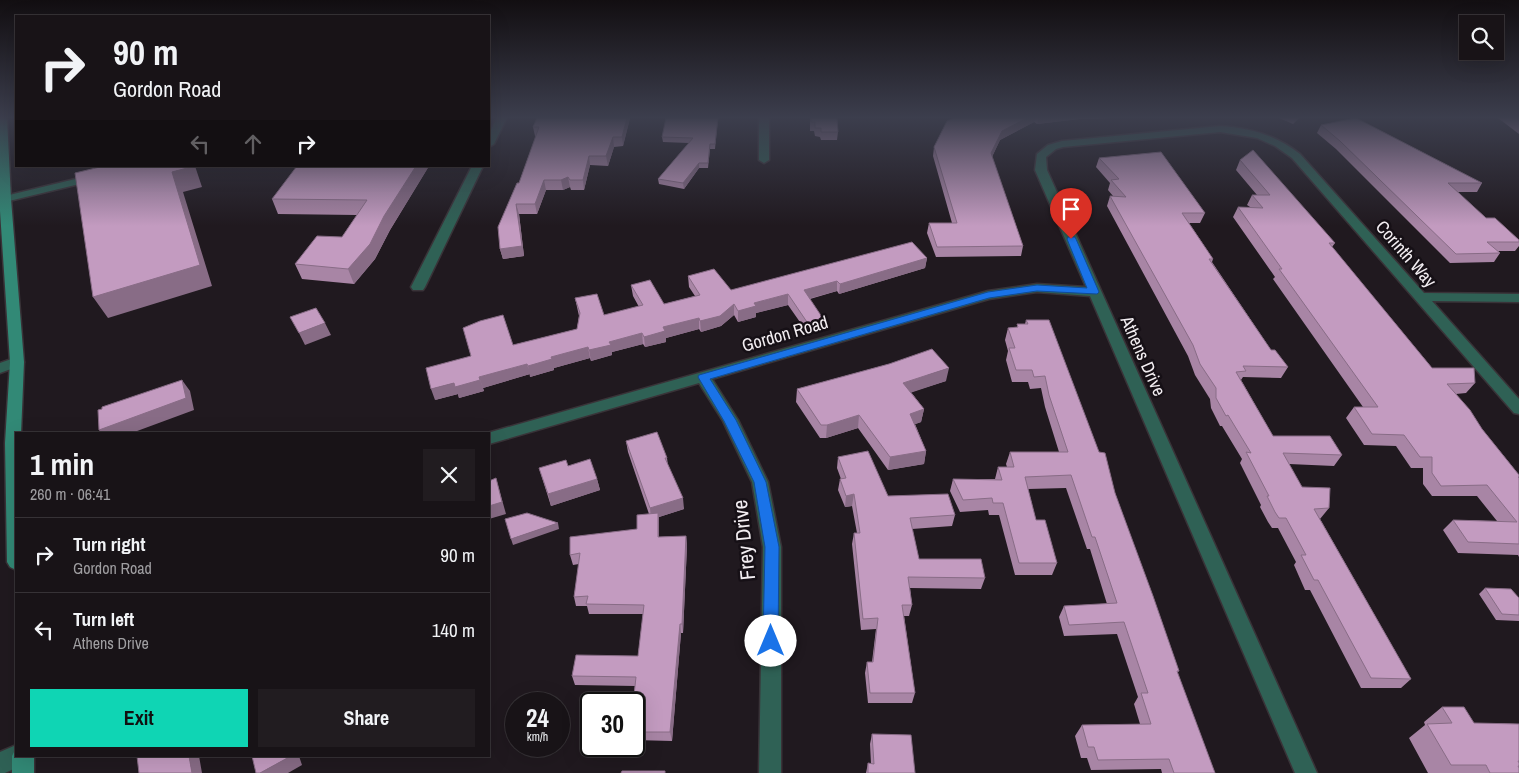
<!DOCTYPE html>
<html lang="en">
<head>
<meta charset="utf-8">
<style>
	body { margin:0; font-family:"Archivo Narrow",sans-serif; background:#211c20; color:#f1f3f6; height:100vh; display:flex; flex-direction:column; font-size:19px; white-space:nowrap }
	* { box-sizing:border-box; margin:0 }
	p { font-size:16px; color:#9f9ea1 }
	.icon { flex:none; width:28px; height:28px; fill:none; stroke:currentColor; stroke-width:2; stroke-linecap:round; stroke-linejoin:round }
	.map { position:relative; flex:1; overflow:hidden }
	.details { position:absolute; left:15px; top:432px; width:475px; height:325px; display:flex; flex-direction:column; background:#181317; border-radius:0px; box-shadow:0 5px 20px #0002,0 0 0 1px #363236 }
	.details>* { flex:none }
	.guide { position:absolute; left:15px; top:15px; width:475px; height:152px; border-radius:0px; box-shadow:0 5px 20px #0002,0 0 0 1px #363236; background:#181317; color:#f1f3f6; overflow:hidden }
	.fabs { position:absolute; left:1459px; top:15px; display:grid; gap:10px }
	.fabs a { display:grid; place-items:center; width:45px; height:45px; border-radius:0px; background:#181317; box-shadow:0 5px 20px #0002,0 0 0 1px #363236; font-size:25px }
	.speed { position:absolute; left:505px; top:692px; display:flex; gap:10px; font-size:25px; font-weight:700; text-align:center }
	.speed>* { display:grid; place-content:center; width:65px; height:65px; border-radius:50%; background:#181317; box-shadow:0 5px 20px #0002,0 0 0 1px #363236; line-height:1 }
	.speed small { font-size:12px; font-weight:400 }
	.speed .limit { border:2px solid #111; border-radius:8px; background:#fff; color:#111 }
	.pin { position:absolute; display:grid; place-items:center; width:42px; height:42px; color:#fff; margin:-51px -21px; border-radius:50% 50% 50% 0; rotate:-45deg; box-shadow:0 0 5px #0007 }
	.pin .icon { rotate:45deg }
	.me { position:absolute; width:55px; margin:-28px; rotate:0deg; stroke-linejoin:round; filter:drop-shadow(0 0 4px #0008) }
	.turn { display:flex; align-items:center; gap:18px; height:105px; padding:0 15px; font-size:22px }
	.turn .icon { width:65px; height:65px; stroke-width:2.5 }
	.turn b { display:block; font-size:35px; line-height:42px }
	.lanes { display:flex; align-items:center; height:48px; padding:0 15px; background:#0003; justify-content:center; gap:25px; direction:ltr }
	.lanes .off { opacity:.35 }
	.round { display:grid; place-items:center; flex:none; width:52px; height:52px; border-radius:0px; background:#211c20 }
	.overview { display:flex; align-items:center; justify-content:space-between; height:85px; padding:0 15px }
	h1 { font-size:30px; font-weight:800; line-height:38px }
	.action { display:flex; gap:10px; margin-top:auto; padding:10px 15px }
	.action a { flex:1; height:58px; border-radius:0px; background:#0fd5b4; color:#111; font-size:20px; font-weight:800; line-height:58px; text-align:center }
	.action a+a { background:#211c20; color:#f1f3f6 }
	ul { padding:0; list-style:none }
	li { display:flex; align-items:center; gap:15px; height:75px; padding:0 15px; border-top:1px solid #363236 }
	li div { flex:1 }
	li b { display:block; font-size:19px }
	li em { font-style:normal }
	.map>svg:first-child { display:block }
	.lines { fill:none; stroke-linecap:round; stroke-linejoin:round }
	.street-casing { stroke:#393338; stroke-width:3 }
	.secondary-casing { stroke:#393338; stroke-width:3 }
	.street { fill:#2f6155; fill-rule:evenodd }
	.secondary { fill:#328976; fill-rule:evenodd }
	.wall { fill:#a885a5 }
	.shaded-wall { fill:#886c86 }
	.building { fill:#c39bc0; stroke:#886c86 }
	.route { fill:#1a73e8; stroke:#114b97 }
	.labels { text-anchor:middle; stroke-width:5; stroke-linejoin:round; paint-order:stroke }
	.street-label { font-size:18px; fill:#f3eef2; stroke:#161016 }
	.near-street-label { font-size:21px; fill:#f3eef2; stroke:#161016 }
</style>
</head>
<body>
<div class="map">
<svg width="1519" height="773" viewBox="0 0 1519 773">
	<rect width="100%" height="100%" fill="#20191f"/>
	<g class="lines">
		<defs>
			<path id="street" d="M497,117H507L494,144L489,147V134Z
				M759,117H769V160L764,163L759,160Z
				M1220,126C1250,128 1276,135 1300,154L1424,293L1519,294V302L1432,301L1519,399V414L1514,413L1292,158L1275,146L1257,138L1220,132L1063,147L1056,149L1046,157L1047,170L1317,773H1295L1090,296L1037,292L989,299L712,379L738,420L768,482L781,547V773H759L763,547L752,482L723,421L699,383L489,444V434H484L988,291L1037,284L1086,287L1035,170L1037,154L1048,145L1062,141Z
				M472,166H483L425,287L423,290H413L411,287Z
				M96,174L100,175L102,177L100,179L5,202L0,200L1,197Z
				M17,357L22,359L24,362L22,365L0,373V363Z
				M16,745V756H27L24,764L5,773H0V752Z"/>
			<path id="secondary" d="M0,117H7L11,199L24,362L21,434H16V570L10,567L7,562L5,443L10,362L0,211Z
				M16,748V756H34V773H12V756Z"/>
		</defs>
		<use href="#street" class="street-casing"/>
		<use href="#secondary" class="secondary-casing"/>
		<use href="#street" class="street"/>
		<use href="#secondary" class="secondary"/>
	</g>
	<path class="wall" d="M537,118H630L623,146L614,147L608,166L590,165L584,190H571L570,187L563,190H546L537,214H519L524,256L503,259L500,249L519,183L536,136H535L533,127Z
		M718,118L715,149H710L708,168H699L684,189L659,184L658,179L689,143L663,142L662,137Z
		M810,118H837L838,132L837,140H821L820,137L815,136L814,131H810Z
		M954,118H1112L1079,119L1037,124L1034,122L1000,140L992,157L1023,246L1021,256L936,257L927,233L929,223H952L933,156L934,147Z
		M1279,118H1299L1293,124Z
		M1498,118H1519V134Z
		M1321,125L1482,183L1477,192H1457L1486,218L1519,240V246L1515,251H1498L1500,253L1494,262L1450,263L1336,149L1317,133Z
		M1099,158L1205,213L1200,223H1189L1213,259L1212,262L1271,350L1288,367L1281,378L1243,377L1241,380L1273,436L1342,455L1334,466L1289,464L1302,487L1329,508L1320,519L1411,679L1401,688H1361L1310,590H1305L1294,565L1296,562L1278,528H1272L1268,522L1260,507L1261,505L1240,463L1242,459L1222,426H1220L1211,408L1210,399L1195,375L1188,356L1107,206L1110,196H1113L1108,190L1110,183L1096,167Z
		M1240,160L1335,243L1332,247L1432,368L1475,383L1466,393L1456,394L1482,429L1519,475V557L1518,555L1458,553L1443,530L1453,520L1497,521L1477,496H1432L1423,484V468H1411L1396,446L1364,445L1346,418L1354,407H1363L1273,279L1275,277L1233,217L1238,207H1250L1247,205L1252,195H1257L1236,170Z
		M429,166L390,230L375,259L354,284L302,279L295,264L342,237L357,215L278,214L272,199Z
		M927,258L925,268L839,294L837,291L810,299L821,327L809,335L788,305L756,313V317L738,322L734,315L721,326L701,332L699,329L666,338V342L645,347L643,344L612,352V355L591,361L590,358L554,368V370L530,377V374L483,388L484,391L459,398L458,394L435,400L513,345L577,329L579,316L575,298L604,315L639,307L633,296L631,285L664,304L695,296L689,287L688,276L731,290Z
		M1026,320L1115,493L1179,671L1177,673L1215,773H1162L1161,769L1091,770L1087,758H1081L1075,736L1082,725L1140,724L1134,704L1138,697L1117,634L1064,636L1059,617L1064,606L1107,604L1090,549H1087L1066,488L1028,489L1036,520L1057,563L1052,575H1015L999,515H989L988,510L960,512L950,491L953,479H995L998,467H1007L1006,464L1010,452H1059L1045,407L1041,388L1030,389L1028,382H1012L1006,360L1008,351L1005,340L1008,328L1017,327V324H1025Z
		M889,364L946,381L911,392L924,409L921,422L915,424L926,451L924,464L888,470L858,428L826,438H820L796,402L797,389Z
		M626,441L667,458L668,466L684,509L659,517V537L686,536L687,546L683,633H681L672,741L634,740V704L635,686L575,685L572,676L638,656L643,614H589L587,606H576L574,597L579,564L573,565L570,555L637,529L649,514L628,452Z
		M838,457L888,496L955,515L952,526L912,529L919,559L985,578L981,589L910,588L912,605L909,616H904L915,693L912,703H868L865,673L867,662H872L876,629L861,630L852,544L854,533H857L852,506L845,507L838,490L840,479H841L837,468Z
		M568,466L597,479L600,490L551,506L539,468Z
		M1485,588L1519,598V621L1496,620L1479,594Z
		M1442,707L1474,723L1519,724V773H1428L1409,738L1425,725L1424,722Z
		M872,734L915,773H866L868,763L871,764L870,744Z"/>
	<path class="shaded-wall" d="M627,118H630L623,146L622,137Z
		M1027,118H1035L1034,122L1000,140L989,163L991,153L1002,131Z
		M1039,118H1079V119L1037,124Z
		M1297,118H1299L1293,124Z
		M613,137L614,147L608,166L606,156Z
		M589,156L590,165L584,190L583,180Z
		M699,163V168L684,189L683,183Z
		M191,166H195L202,187L183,192L212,286L108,318L93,297L172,172Z
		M416,166H429L390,230L375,259L354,284L348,269L384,216Z
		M568,177L570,187L563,190L561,180Z
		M544,180L546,190L537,214L535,204Z
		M516,204L519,214L524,256L503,259L500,249Z
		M927,258L925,268L839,294L840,284Z
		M837,281V291L804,300V290Z
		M788,294V305L756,313V317L738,322V311L754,303Z
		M734,304V315L721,326L701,332L700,321Z
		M822,317L821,327L809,335V325Z
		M699,318V329L666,338V342L645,347L644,337L663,327Z
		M325,323L331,335L305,345L299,333Z
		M642,333L643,344L612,352V355L591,361L589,350L609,342Z
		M588,347L590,358L554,368V370L530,377L528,366L551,357Z
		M527,364L530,374L483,388L479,377Z
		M949,368L946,381L901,396L903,383Z
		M182,380L190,391L194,410L129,434H102L99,430Z
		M480,380L484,391L459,398L458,394L435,400L431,389L454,383Z
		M924,409L921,422L908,427L910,414Z
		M859,415L858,428L826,438L827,425Z
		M926,451L924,464L888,470L890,457Z
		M496,478L506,514L489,519V506Z
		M597,479L600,490L551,506L548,494Z
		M854,494L852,506L845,507L846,496Z
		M683,498L684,509L659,517V546L658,537L651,519L650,508Z
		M558,523L559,529L513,545L511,539Z
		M686,536L687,546L683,633L682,624Z
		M680,624L681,633L672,741L670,732Z
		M189,756H199L202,773H192Z
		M291,756H299L302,765L288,773H260Z"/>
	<path class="building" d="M537,118H627L622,137H613L606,156H589L583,180H570L568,177L561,180H544L535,204H516L522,246L500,249L498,227L517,183H519L539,127H533Z
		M666,118H718L715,144H710L708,163H699L683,183L658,179L693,138L662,137Z
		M811,118H837L838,132H821V128H815V122H811Z
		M954,118H1027L1002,131L991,153L1023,246L937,247L929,223H957L934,147L947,121Z
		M1356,118L1482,183H1448L1486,218H1495L1519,240V242H1487L1500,253L1456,254L1340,141L1321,125Z
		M1253,150L1335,243H1329L1432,368H1474L1475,383L1447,384L1470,410L1482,429L1519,475V477H1518L1519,478V544L1468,542L1453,520L1517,522L1487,485L1441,486L1432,473V457H1420L1404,435L1372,434L1354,407H1378L1279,269H1282L1238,207L1263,208L1252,195H1270L1240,160Z
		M1161,152L1205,213H1182L1213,259H1209L1271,350H1275L1288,367L1243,366L1246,371L1236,372L1273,436H1330L1342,455L1283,453L1302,487L1330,488L1329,508L1314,509L1411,679L1371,678L1318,580H1314L1301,555H1306L1286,518H1279L1275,512L1267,496H1269L1246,452L1251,453L1228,415L1226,416L1216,398V388L1200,364L1193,345L1110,196L1126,197L1111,180L1119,179L1099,158Z
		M104,166H191V167L172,172L200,265L93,297L75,173Z
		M297,166H416L384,216L370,244L348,269L295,264L317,236L342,237L367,200L272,199Z
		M912,242L927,258L840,284L837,281L804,290L822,317L809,325L788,294L754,303L756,306L738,311L734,304L720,316L700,321L699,318L663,327L665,331L644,337L642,333L609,342L611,345L589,350L588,347L551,357L552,359L528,366L527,364L479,377L480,380L455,387L454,383L431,389L426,368L471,356L463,328L480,321L503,315L513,345L577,329L580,313L575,298L597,294L604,315L643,305L631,285L650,280L664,304L700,295L688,276L714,269L731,290Z
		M316,308L325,323L299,333L290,317Z
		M1026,320H1049L1099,452L1105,453L1115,493L1153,596L1179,671H1177L1215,773H1174L1169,759L1098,760L1094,747H1088L1082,725L1151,724L1141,693H1148L1124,622L1069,625L1064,606L1117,603L1095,537H1092L1071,475L1025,477L1036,520H1045L1057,563H1019L1003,503H993L992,498L963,500L953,479L1002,480L998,467H1014L1010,452H1068L1049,395L1045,376L1034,377L1032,370H1016L1009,348H1015L1008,328L1018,327L1017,324H1028Z
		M932,349L949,368L903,383L924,409L910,414L926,451L890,457L859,415L827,425H821L797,389L889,364Z
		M182,380L186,398L99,430L98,410L102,409V407Z
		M657,432L667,458H665L683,498L650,508L626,441Z
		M868,451L888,496L948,494L955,515L910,518L919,559H981L985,578L908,577L912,605H902L915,693H870L867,662H873L878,618L863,619L854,533H860L854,494L846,496L840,479L846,478L838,457Z
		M590,459L597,479L548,494L539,468L566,460L568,466Z
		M496,478L502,502L489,506V481Z
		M527,513L558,523L511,539L505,519Z
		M658,513V537L686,536L682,624H680L670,732H634V704H633L636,677L572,676L576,655L638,656L644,605L586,604L588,596L574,597L580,553L570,555V537L637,529V515Z
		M1485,588L1511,589L1519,598V615L1502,614Z
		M1442,707H1464L1474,723L1519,724V761H1518L1519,763V766H1518L1519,768V773H1490L1486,765H1451L1427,724L1452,723Z
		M872,734L911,735L915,773H868V763L874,764Z
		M137,756H189L192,773H139Z
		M252,756H291L260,773H256Z
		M622,771H665V773H621Z"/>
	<linearGradient id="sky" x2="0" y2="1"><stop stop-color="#120e11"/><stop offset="0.52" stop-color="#3c3e4d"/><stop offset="1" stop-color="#3c3e4d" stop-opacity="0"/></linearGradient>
	<rect width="1519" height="226" fill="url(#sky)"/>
	<path class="route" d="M1068,237H1075L1076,239L1099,292L1097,294L1037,291L989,298L710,379L736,420L766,482L779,547L778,641L776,646L771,648L766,646L763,641L765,547L754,482L724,421L698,377L699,375L988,292L1037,285L1087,288L1067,239Z"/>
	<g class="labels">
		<g class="street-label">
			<text transform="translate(1406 254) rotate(49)" y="6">Corinth Way</text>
			<text transform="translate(785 334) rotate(-16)" y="6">Gordon Road</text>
			<text transform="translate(1143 356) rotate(66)" y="6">Athens Drive</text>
		</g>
		<g class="near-street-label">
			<text transform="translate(744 540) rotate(-96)" y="7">Frey Drive</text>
		</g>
	</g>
</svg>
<div class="fabs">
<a><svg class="icon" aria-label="search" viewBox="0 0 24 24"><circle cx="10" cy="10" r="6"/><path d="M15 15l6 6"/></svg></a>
</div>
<div class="speed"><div>24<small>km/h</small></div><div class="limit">30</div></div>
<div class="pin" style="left:1071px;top:239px;background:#d93025"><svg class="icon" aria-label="arrive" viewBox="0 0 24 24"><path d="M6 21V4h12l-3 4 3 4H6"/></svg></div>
<svg class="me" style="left:771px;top:641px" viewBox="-20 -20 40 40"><circle r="19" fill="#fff"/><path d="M0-13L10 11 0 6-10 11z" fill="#1a73e8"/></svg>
<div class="guide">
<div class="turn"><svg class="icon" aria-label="right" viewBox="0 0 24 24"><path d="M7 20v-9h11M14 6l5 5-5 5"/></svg><div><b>90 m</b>Gordon Road</div></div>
<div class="lanes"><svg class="icon off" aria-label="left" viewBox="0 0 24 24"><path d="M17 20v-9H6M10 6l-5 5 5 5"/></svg><svg class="icon off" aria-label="ahead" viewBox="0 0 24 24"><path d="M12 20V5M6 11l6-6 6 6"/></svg><svg class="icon" aria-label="right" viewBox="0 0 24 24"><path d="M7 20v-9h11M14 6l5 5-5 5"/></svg></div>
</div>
<section class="details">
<div class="overview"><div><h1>1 min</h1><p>260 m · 06:41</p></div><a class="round"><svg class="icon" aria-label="close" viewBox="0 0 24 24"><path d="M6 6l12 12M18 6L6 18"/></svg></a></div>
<ul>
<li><svg class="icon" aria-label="right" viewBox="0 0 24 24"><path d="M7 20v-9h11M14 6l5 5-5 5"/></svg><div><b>Turn right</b><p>Gordon Road</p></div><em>90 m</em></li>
<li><svg class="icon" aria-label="left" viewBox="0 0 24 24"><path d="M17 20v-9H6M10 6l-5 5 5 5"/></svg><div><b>Turn left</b><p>Athens Drive</p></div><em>140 m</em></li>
</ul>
<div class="action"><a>Exit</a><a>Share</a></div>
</section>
</div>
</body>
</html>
